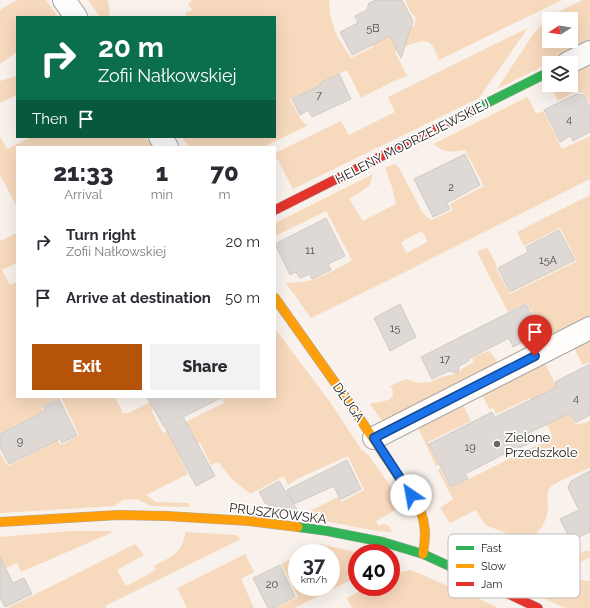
<!DOCTYPE html>
<html lang="en">
<head>
<meta charset="utf-8">
<style>
	body { margin:0; font-family:Raleway,sans-serif; background:#f2f2f3; color:#2b2b33; height:100vh; display:flex; flex-direction:column; font-size:15px; white-space:nowrap }
	* { box-sizing:border-box; margin:0 }
	p { font-size:13px; color:#7c7c81 }
	.icon { flex:none; width:22px; height:22px; fill:none; stroke:currentColor; stroke-width:2; stroke-linecap:round; stroke-linejoin:round }
	.map { position:relative; flex:1; overflow:hidden }
	.drawer { position:absolute; left:16px; top:146px; width:260px; height:252px; display:flex; flex-direction:column; background:#fff; border-radius:0px; box-shadow:0 4px 16px #0002 }
	.drawer>* { flex:none }
	.hud { position:absolute; left:16px; top:16px; width:260px; height:122px; border-radius:0px; box-shadow:0 4px 16px #0002; background:#0b6e4f; color:#fff; overflow:hidden }
	.needle { width:26px; rotate:258deg }
	.tools { position:absolute; left:542px; top:12px; display:grid; gap:8px }
	.tools a { display:grid; place-items:center; width:36px; height:36px; border-radius:0px; background:#fff; box-shadow:0 4px 16px #0002; font-size:20px }
	.speed { position:absolute; left:288px; top:544px; display:flex; gap:8px; font-size:20px; font-weight:700; text-align:center }
	.speed>* { display:grid; place-content:center; width:52px; height:52px; border-radius:50%; background:#fff; box-shadow:0 4px 16px #0002; line-height:1 }
	.speed small { font-size:10px; font-weight:400 }
	.speed .limit { border:6px solid #d22; background:#fff; color:#111 }
	.pin { position:absolute; display:grid; place-items:center; width:34px; height:34px; color:#fff; margin:-41px -17px; border-radius:50% 50% 50% 0; rotate:-45deg; box-shadow:0 0 4px #0007 }
	.pin .icon { rotate:45deg }
	.me { position:absolute; width:44px; margin:-22px; rotate:327deg; stroke-linejoin:round; filter:drop-shadow(0 0 3px #0008) }
	.turn { display:flex; align-items:center; gap:14px; height:84px; padding:0 16px; font-size:18px }
	.turn .icon { width:52px; height:52px; stroke-width:2.5 }
	.turn b { display:block; font-size:28px; line-height:34px }
	.then { display:flex; align-items:center; height:38px; padding:0 16px; background:#0003; gap:8px; font-size:15px }
	.eta { display:flex; justify-content:space-evenly; align-items:center; height:68px; text-align:center }
	.eta b { font-size:24px; font-weight:800; line-height:28px }
	.action { display:flex; gap:8px; margin-top:auto; padding:8px 16px }
	.action a { flex:1; height:46px; border-radius:0px; background:#b45309; color:#fff; font-size:16px; font-weight:800; line-height:46px; text-align:center }
	.action a+a { background:#f2f2f3; color:#2b2b33 }
	ul { padding:0; list-style:none }
	li { display:flex; align-items:center; gap:12px; height:56px; padding:0 16px }
	li div { flex:1 }
	li b { display:block; font-size:15px }
	li em { font-style:normal }
	.map>svg:first-child { display:block }
	.green { fill:#f7d9bd; fill-rule:evenodd }
	.building { fill:#ded9d4; stroke:#d1cbc6 }
	.lines { fill:none; stroke-linecap:round; stroke-linejoin:round }
	.street-casing { stroke:#aca7a2; stroke-width:24 }
	.fast-casing { stroke:#aca7a2; stroke-width:10 }
	.slow-casing { stroke:#aca7a2; stroke-width:10 }
	.jam-casing { stroke:#aca7a2; stroke-width:10 }
	.street { stroke:#fefdfc; stroke-width:22 }
	.fast { stroke:#30b455; stroke-width:9 }
	.slow { stroke:#ff9f0a; stroke-width:9 }
	.jam { stroke:#e5322d; stroke-width:9 }
	.route-casing { stroke:#114b97; stroke-width:10 }
	.route { stroke:#1a73e8; stroke-width:7 }
	.poi-dot { fill:#6d6762; stroke:#fff; stroke-width:1.5 }
	.labels { text-anchor:middle; stroke-width:3.5; stroke-linejoin:round; paint-order:stroke }
	.number-label { font-size:11px; fill:#514c47 }
	.street-label { font-size:13px; fill:#211c17; stroke:#fff }
	.poi-label { font-size:13px; fill:#211c17; stroke:#fff; text-anchor:start }
	.key { fill:#fff; stroke:#bcbbb9; stroke-width:1 }
	.key-label { font-size:11px; fill:#211c17 }
</style>
</head>
<body>
<div class="map">
<svg width="590" height="608" viewBox="0 0 590 608">
	<rect width="100%" height="100%" fill="#f9f2ec"/>
	<path class="green" d="M17,0H46L58,17H17V52L0,64V10Z
		M88,0H108L110,13L109,17H100Z
		M193,0H329L330,15L337,36L351,58L373,47L372,44L407,27L414,26L416,18L411,13L405,0H562L439,60C437,55 435,50 432,45C425,35 404,47 395,52L407,76L394,81L361,98L347,70L321,83V85L292,99L291,98L290,99L300,118L307,126L263,147H197L196,146L189,147L182,137H275V17H187L185,13L192,10L188,3Z
		M583,0H590V43L497,89L532,36L544,22L550,16ZM549,19H571V41H549Z
		M528,28L479,98L293,189L278,159L275,161V153L341,121L349,135L395,112L388,97Z
		M590,65V104L584,93L575,92L558,101L553,90L548,86L550,85H571V75Z
		M17,76V95L0,103V81Z
		M527,97L530,101L536,114L543,111L562,149L590,136V179L389,280L311,318L286,283C294,282 301,283 308,281C320,278 342,267 352,260L326,211L275,236V223L373,174L370,184L365,189L349,199L363,221L396,204L392,187L385,168L394,164L398,166L421,210L425,215L431,220L453,210L450,204L484,186L465,150C449,152 447,154 433,144ZM422,231L428,242L406,253L401,242Z
		M0,137L7,149L31,137H145L152,147H17V205H16L0,175Z
		M590,195V317L546,339L527,304L526,303L508,312L477,252L487,247L497,266L496,268L510,294L577,261L560,228L524,246L517,232Z
		M17,233V263L2,270L10,285L17,282V397H115L123,413H129L160,397L176,398L151,410L163,433L224,403L221,397H275V331L276,330L330,402L361,449L369,456L404,505L376,521L379,526L383,524L388,525L392,532L377,531L308,518L309,515L304,514L338,497L341,502L364,490L348,456L297,479L288,485L284,476L250,494L232,479L218,462L211,465L200,443L179,455L188,474L146,495L156,502L189,503V507L151,506L137,499L123,500L115,506L0,513V454H1L8,466L45,447L30,418L0,433V241ZM61,397L79,435L80,434L64,444H60L41,407Z
		M590,340V362L583,365L574,348Z
		M488,351L490,352L498,363L382,421L370,404C378,401 387,403 393,396L392,389L390,386L406,379L418,383L430,382L444,376L452,375L456,373L460,370L474,362L472,358Z
		M545,363L575,425L590,421V468C581,472 554,482 549,489C546,494 548,501 548,507C548,513 546,519 543,525C532,548 503,531 485,525L476,510L450,523L440,508L453,499L438,470L440,468L451,488L553,437L543,417L538,414L530,398L496,414L493,407L490,410L482,395Z
		M463,405L471,421L428,442L439,465L436,466L418,428Z
		M70,531H112L111,533L21,572L17,563L0,571V537Z
		M186,532L236,535L241,539L105,606L106,608H7L62,581L135,544L144,555L117,570L126,586L156,570L154,566C174,555 180,555 186,532Z
		M320,544L359,553H357V577L295,608H275L298,597L281,564L297,556V587H331V553H302Z
		M508,546C533,546 550,547 573,558L585,551H590V557L550,577L590,581V608H567L563,607L538,596L501,579L503,575L478,563C485,552 496,549 508,546Z
		M245,554L254,572L241,579L254,608H187L177,588Z
		M411,570L495,606L498,608H352L347,598L368,587H391V575L395,573Z"/>
	<path class="building" d="M376,0H402L413,21L401,58L390,36L352,55L340,32L358,23L355,16L367,10L369,3Z
		M339,74L351,99L312,117L308,110L300,115L292,99L321,85L320,83Z
		M576,94L584,95L590,108V132L573,141L570,136L560,142L544,110Z
		M465,154L480,185L447,203L450,209L433,217L414,179Z
		M326,218L345,256L328,264L331,270L312,279L310,274L300,278L296,272L290,275L275,244Z
		M559,230L575,260L510,292L498,268L528,252L526,247Z
		M400,304L416,337L390,351L374,318Z
		M526,304L540,333L513,347L509,338L468,359L469,361L459,366L458,373L449,371L432,379L421,357Z
		M590,364V415L575,423L570,413L531,432L536,440L511,452L510,451L465,474L468,479L451,487L429,444L492,412L495,417L557,387L555,382Z
		M147,397H223L183,417L215,476L196,486L165,427H164Z
		M59,399L77,435L62,443L60,439L9,464L0,448V434L45,411L43,407Z
		M347,460L361,489L340,500L334,486L294,504L287,490Z
		M590,471V533L589,532L571,541L560,519L579,510L568,488L571,481Z
		M279,481L298,511L269,505L265,503L259,492Z
		M0,557L13,583L24,578L32,594L5,607L0,597Z
		M280,565L295,597L273,608H268L253,578Z"/>
	<g class="lines">
		<defs>
			<path id="street" d="M64,0L76,17
				M568,63L590,52
				M160,137L167,147
				M374,438L590,328"/>
			<path id="fast" d="M469,112L549,72
				M298,527L327,531L383,542L423,554L460,571"/>
			<path id="slow" d="M275,298L348,401L419,507C426,523 426,537 423,554
				M0,522L118,515L167,516L249,521L298,527"/>
			<path id="jam" d="M275,210L469,112
				M460,571L538,608"/>
		</defs>
		<use href="#street" class="street-casing"/>
		<use href="#fast" class="fast-casing"/>
		<use href="#slow" class="slow-casing"/>
		<use href="#jam" class="jam-casing"/>
		<use href="#street" class="street"/>
		<use href="#fast" class="fast"/>
		<use href="#slow" class="slow"/>
		<use href="#jam" class="jam"/>
	</g>
	<g class="lines">
		<defs>
			<path id="route" d="M411,495L374,438L535,356"/>
		</defs>
		<use href="#route" class="route-casing"/>
		<use href="#route" class="route"/>
	</g>
	<circle class="poi-dot" cx="497" cy="444" r="4"/>
	<g class="labels">
		<g class="number-label">
			<text x="373" y="32">5B</text>
			<text x="319" y="99">7</text>
			<text x="569" y="123">4</text>
			<text x="451" y="191">2</text>
			<text x="310" y="254">11</text>
			<text x="548" y="264">15A</text>
			<text x="395" y="332">15</text>
			<text x="445" y="363">17</text>
			<text x="576" y="402">4</text>
			<text x="20" y="445">9</text>
			<text x="470" y="451">19</text>
			<text x="272" y="588">20</text>
		</g>
		<g class="street-label">
			<text transform="translate(412 141) rotate(-27)" y="5">HELENY MODRZEJEWSKIEJ</text>
			<text transform="translate(349 402) rotate(55)" y="5">DŁUGA</text>
			<text transform="translate(278 513) rotate(7)" y="5">PRUSZKOWSKA</text>
		</g>
		<g class="poi-label">
			<text x="505" y="442">Zielone<tspan x="505" dy="15">Przedszkole</tspan></text>
		</g>
	</g>
	<rect x="448" y="534" width="132" height="64" rx="6" class="key"/>
	<rect x="456" y="546" width="18" height="4" fill="#30b455"/>
	<rect x="456" y="564" width="18" height="4" fill="#ff9f0a"/>
	<rect x="456" y="582" width="18" height="4" fill="#e5322d"/>
	<g class="key-label">
		<text x="481" y="552">Fast</text>
		<text x="481" y="570">Slow</text>
		<text x="481" y="588">Jam</text>
	</g>
</svg>
<div class="tools">
<a><svg class="needle" viewBox="-14 -14 28 28"><path d="M0-13l5 13h-10z" fill="#e53935"/><path d="M0 13l5-13h-10z" fill="#7c7c81"/></svg></a>
<a><svg class="icon" aria-label="layers" viewBox="0 0 24 24"><path d="M12 4l9 5-9 5-9-5zM3 14l9 5 9-5"/></svg></a>
</div>
<div class="speed"><div>37<small>km/h</small></div><div class="limit">40</div></div>
<div class="pin" style="left:535px;top:356px;background:#d93025"><svg class="icon" aria-label="arrive" viewBox="0 0 24 24"><path d="M6 21V4h12l-3 4 3 4H6"/></svg></div>
<svg class="me" style="left:411px;top:495px" viewBox="-20 -20 40 40"><circle r="19" fill="#fff"/><path d="M0-13L10 11 0 6-10 11z" fill="#1a73e8"/></svg>
<div class="hud">
<div class="turn"><svg class="icon" aria-label="right" viewBox="0 0 24 24"><path d="M7 20v-9h11M14 6l5 5-5 5"/></svg><div><b>20 m</b>Zofii Nałkowskiej</div></div>
<div class="then">Then<svg class="icon" aria-label="arrive" viewBox="0 0 24 24"><path d="M6 21V4h12l-3 4 3 4H6"/></svg></div>
</div>
<section class="drawer">
<div class="eta">
<div><b>21:33</b><p>Arrival</p></div>
<div><b>1</b><p>min</p></div>
<div><b>70</b><p>m</p></div>
</div>
<ul>
<li><svg class="icon" aria-label="right" viewBox="0 0 24 24"><path d="M7 20v-9h11M14 6l5 5-5 5"/></svg><div><b>Turn right</b><p>Zofii Nałkowskiej</p></div><em>20 m</em></li>
<li><svg class="icon" aria-label="arrive" viewBox="0 0 24 24"><path d="M6 21V4h12l-3 4 3 4H6"/></svg><div><b>Arrive at destination</b></div><em>50 m</em></li>
</ul>
<div class="action"><a>Exit</a><a>Share</a></div>
</section>
</div>
</body>
</html>
